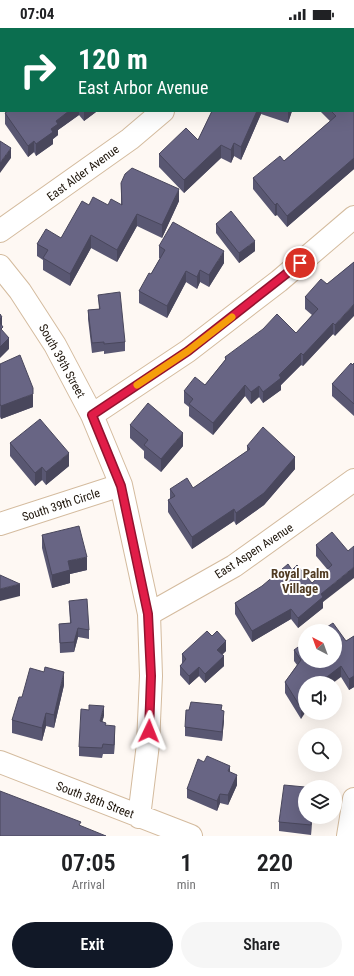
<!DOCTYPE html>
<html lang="en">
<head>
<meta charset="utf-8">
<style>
	body { margin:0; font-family:"Roboto Condensed",sans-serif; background:#f6f6f6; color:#202124; height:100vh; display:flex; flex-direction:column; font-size:15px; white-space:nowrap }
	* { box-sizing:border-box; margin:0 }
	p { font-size:13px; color:#757577 }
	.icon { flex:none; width:22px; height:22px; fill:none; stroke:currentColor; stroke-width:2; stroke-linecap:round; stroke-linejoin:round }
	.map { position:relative; height:808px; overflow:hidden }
	.sheet { display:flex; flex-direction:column; background:#fff; flex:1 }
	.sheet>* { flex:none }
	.banner { position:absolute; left:0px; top:0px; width:354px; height:84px; box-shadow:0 4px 16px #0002; background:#0b6e4f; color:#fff; overflow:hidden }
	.needle { width:26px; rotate:319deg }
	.controls { position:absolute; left:298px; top:596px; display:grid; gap:8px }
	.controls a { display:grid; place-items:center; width:44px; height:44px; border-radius:50%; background:#fff; box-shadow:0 4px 16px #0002; font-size:20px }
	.pin { position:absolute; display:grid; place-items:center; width:34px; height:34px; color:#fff; margin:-17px; border:2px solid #fff; border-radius:50%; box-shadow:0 1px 4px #0007 }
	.me { position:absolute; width:44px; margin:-22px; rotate:2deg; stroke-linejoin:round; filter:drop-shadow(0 0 3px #0008) }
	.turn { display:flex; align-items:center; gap:14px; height:84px; padding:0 12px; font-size:18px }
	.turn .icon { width:52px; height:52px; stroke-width:2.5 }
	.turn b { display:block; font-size:28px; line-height:34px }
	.eta { display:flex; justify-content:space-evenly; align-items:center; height:68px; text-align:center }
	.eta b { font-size:24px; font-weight:600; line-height:28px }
	.action { display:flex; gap:8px; margin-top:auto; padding:8px 12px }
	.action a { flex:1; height:46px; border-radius:24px; background:#111827; color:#fff; font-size:16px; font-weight:600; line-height:46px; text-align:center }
	.action a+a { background:#f6f6f6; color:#202124 }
	.status { display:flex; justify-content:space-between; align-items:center; height:28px; padding:0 20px; background:#fff; direction:ltr }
	.status svg { height:11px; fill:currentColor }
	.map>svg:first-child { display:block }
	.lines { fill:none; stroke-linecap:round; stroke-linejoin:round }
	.street-casing { stroke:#d4bb9e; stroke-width:24 }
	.street { stroke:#fff; stroke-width:22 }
	.wall { fill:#595772 }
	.shaded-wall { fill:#49475c }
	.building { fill:#686584; stroke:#49475c }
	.route-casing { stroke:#92132f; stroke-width:10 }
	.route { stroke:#e11d48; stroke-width:7 }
	.slow { stroke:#f59e0b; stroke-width:7 }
	.labels { text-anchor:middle; stroke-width:4; stroke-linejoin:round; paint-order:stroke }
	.street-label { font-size:12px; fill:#1c1309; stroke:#fff }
	.neighbourhood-label { font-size:13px; font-weight:bold; fill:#503b22; stroke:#fff }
</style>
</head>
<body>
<div class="status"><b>07:04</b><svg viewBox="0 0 49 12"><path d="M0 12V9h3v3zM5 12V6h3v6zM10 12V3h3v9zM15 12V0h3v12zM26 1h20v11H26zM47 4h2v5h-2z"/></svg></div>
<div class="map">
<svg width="354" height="808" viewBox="0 0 354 808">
	<rect width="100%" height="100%" fill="#fef8f3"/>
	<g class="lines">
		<defs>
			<path id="street" d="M260,1L261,0
				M0,203L130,111L163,83
				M0,238L20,263L55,317L92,387L121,457L149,586L151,648L148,716L139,789
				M92,387L188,323L279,253L354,189
				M0,496L121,457
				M149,586L234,538L354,452
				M0,734L191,808
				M348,808L354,771"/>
		</defs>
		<use href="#street" class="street-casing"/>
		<use href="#street" class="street"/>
	</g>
	<path class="wall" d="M189,0H206L204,1H190Z
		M325,0H354V24L353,23V1H325Z
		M354,67V141L287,199L277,187L275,188L253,161V150L284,133L330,93L320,83H353Z
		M8,83H96V84L84,93L79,87L58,102V107L53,111V116L36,128L34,124L28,129L5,96V85Z
		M212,83H292L288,95L261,86L241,132L234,128L231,135L221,130L184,165L159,139V126L198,112Z
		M121,155L179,173L162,210L137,198L117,234L91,220L70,258L43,242V232L37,228V216L61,210L89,177H121Z
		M216,196L255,223L239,235L216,205Z
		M159,218L224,235L209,259L200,254L197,261L186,254L167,290L139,275V263L151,246L160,230H159Z
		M354,234L335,308L333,306L303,338L301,337L281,357V362L263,375L259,369L251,376L245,368L213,407L189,388V379L184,375V363L205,357L225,332V329L296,305L312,287L305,281V269L327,256Z
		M98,267L125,314V323L104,326V323L92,325L88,291V282L99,281Z
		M354,335V388L332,368V356Z
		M0,336L33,379L1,391L0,389Z
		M130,397L183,418L161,444L144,430V423L130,410Z
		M10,415L69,438L46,457L42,452L35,458L10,428Z
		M247,418L295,441L264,477L236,497L234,493L192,521L168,484V472L170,471V461L193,460L247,423Z
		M42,507L87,542L70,546V555L52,560L42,520Z
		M316,517L348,523L323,574V580L298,600L291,591L252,614L235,586V575L292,542L312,555L327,541L316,528Z
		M69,573L89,602V611L78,609L74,624L60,625L59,596L70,595Z
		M354,608V659L349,662L341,649L305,655L301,691L285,665V654L297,637L294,633V622L346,613Z
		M226,623L222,627L224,638L205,655L199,648L189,657L180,647V638L182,636V626Z
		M64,657L54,700L46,698L42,713L12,705V692L22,669Z
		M104,688L102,693L115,707L114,726H103L102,730L79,728V719Z
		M224,692L222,713L185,708V699Z
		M230,744L237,757L228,777L220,775L217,783L187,770V761Z
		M312,789L311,807L279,803V794Z"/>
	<path class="shaded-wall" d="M19,0H37L36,1H18Z
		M196,0H206L204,1H196Z
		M1,16V32L0,33V17Z
		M69,83H79V87L58,102V107L53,111V116L36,128V116L51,101L56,93Z
		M84,83H96V84L84,93Z
		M257,83H261V86L241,132V119Z
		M288,83H292L288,95Z
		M34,113V124L28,129V118Z
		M234,115V128L231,135V122Z
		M221,117V130L184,165V152Z
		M11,120V130L0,145V135Z
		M354,130V141L287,199V188Z
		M179,161V173L162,210V197Z
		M277,175V187L275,188V177Z
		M137,186V198L117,234V222Z
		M91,207V220L70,258V246Z
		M255,213V223L239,235V225Z
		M224,223V235L209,259V247Z
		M200,242V254L197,261V249Z
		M186,243V254L167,290V278Z
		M354,276V288L335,308V297Z
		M2,289V300L0,302V291Z
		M333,295V306L303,338V327Z
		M9,310V321L0,330V319Z
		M301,325V337L281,357V362L263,375V364Z
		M245,357V368L213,407V395Z
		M259,358V369L251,376V364Z
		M33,366V379L1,391V378Z
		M183,405V418L161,444V431Z
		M69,425V438L46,457V444Z
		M295,429V441L264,477L236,497V485Z
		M42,439V452L35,458V445Z
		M234,481V493L192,521V509Z
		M87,529V542L70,546V555L52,560V547L68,533Z
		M354,539V550L323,574V580L298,600V590L321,566Z
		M20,556V568L0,573V561Z
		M291,581V591L252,614V603Z
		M78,600V609L74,624V614Z
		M226,613V623L217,631V622Z
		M224,628V638L205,655V646Z
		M341,638V649L333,655H320L323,652Z
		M199,639V648L189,657V648Z
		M64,644V657L54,700V687Z
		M354,648V659L349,662V651Z
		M305,674V685L301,691V680Z
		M104,678V688L100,702V693Z
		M224,683V692L222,713V704Z
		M46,685V698L42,713V700Z
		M115,698V707L114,726V717Z
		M230,738V747L228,743Z
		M237,747V757L228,777V767Z
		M220,766V775L217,783V773Z
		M311,789H312L311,807Z"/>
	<path class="building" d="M0,0H19L18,1H1V16L0,17Z
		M126,0H174L175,1H125Z
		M331,0H354V11L353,10V1H332Z
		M353,66L354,67V130L287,188L277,175L275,177L253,150L280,128L284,133L336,88L331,83H353Z
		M8,83H69L56,93L58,96L51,101L53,104L36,116L34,113L28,118L5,85Z
		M212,83H257L241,119L234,115L231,122L221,117L184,152L159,126L186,100L198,112Z
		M0,113L11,120L0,135Z
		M132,140L179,161L162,197L137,186L117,222L91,207L70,246L43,230L48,222L37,216L46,201L61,210L82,173L89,177L93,169L108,177L111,171L122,177L121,155L125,146Z
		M231,183L255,213L239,225L216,196Z
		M173,194L224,223L209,247L200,242L197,249L186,243L167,278L139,263L149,245L151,246L165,222L159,218Z
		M354,234V276L335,297L333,295L303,327L301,325L279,347L281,350L263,364L259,358L251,364L245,357L213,395L189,376L193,371L184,363L195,349L205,357L226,331L225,329L263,301L277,286L296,305L318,281L305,269L321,251L327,256Z
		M120,264L125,314L104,316V314L92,315L88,282L100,281L98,267Z
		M0,286L2,289L0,291Z
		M0,295L3,299L1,301L9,310L0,319Z
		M20,327L33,360V366L1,378L0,376V336Z
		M351,335L352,337L354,335V376L332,356Z
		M148,375L183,405L161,431L144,417L148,412L130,397Z
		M40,391L69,425L46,444L42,439L35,445L10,415Z
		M263,399L295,429L264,465L236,485L234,481L192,509L168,472L175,468L170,461L187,450L193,460L250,421L247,418Z
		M79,498L87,529L68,533L70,542L52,547L42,507Z
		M332,504L348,523L354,518V539L321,566L323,569L298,590L291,581L252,603L235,575L262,558L288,536L292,542L297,537L312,555L332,537L316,517Z
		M0,547L20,556L0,561Z
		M87,571L89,602L78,600L74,614L60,615L59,596L71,595L69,573Z
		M333,595L346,613L354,608V648L349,651L341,638L323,652L320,655H305V674L301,680L285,654L301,632L294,622L305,614V633H335V603H321Z
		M207,603L212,608L217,603L226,613L217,622L224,628L205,646L199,639L189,648L180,638L186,631L182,626Z
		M45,639L64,644L54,687L46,685L42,700L12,692L19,669H22L30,640L44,644Z
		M191,674L222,677L221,682L224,683L222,704L185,699L186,682H189Z
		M89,677L104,678L100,693L106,695L105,697L115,698L114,717L103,716L102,720L79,719L81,681L89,682Z
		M207,728L230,738L228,743L237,747L228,767L220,766L217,773L187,761L198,731L204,734Z
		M284,757L305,759V789H311V797L279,794Z
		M0,763L81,794L79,797L106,808H0Z"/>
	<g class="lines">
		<defs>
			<path id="route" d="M149,703L151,648L148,586L121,458L92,387L188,323L300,235"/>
		</defs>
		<use href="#route" class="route-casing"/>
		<use href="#route" class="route"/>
		<path class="slow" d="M137,357L188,323L232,289"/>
	</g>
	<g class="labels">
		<g class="street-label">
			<text transform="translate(83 145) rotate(-36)" y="4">East Alder Avenue</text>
			<text transform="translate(62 333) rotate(61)" y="4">South 39th Street</text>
			<text transform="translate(61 477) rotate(-18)" y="4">South 39th Circle</text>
			<text transform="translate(254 523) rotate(-33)" y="4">East Aspen Avenue</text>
			<text transform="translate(95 772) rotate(21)" y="4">South 38th Street</text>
		</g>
		<g class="neighbourhood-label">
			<text x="300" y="550">Royal Palm<tspan x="300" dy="15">Village</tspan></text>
		</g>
	</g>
</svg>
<div class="controls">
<a><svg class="needle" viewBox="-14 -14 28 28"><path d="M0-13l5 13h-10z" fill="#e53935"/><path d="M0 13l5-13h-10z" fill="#757577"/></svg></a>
<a><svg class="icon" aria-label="sound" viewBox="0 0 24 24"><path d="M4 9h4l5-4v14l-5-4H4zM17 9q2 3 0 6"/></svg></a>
<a><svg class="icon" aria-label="search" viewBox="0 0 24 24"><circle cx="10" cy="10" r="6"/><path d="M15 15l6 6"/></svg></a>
<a><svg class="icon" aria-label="layers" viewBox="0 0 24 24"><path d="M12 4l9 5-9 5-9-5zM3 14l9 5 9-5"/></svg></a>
</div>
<div class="pin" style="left:300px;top:235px;background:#d93025"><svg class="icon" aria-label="arrive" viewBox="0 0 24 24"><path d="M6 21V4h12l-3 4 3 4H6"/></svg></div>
<svg class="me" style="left:149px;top:703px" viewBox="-20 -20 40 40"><path d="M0-17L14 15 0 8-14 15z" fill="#e11d48" stroke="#fff" stroke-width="4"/></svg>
<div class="banner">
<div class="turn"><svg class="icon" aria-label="right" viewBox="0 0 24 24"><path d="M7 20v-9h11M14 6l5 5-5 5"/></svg><div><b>120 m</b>East Arbor Avenue</div></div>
</div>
</div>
<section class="sheet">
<div class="eta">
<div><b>07:05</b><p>Arrival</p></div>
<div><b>1</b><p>min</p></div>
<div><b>220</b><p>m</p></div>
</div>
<div class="action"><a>Exit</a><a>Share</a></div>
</section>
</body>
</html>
